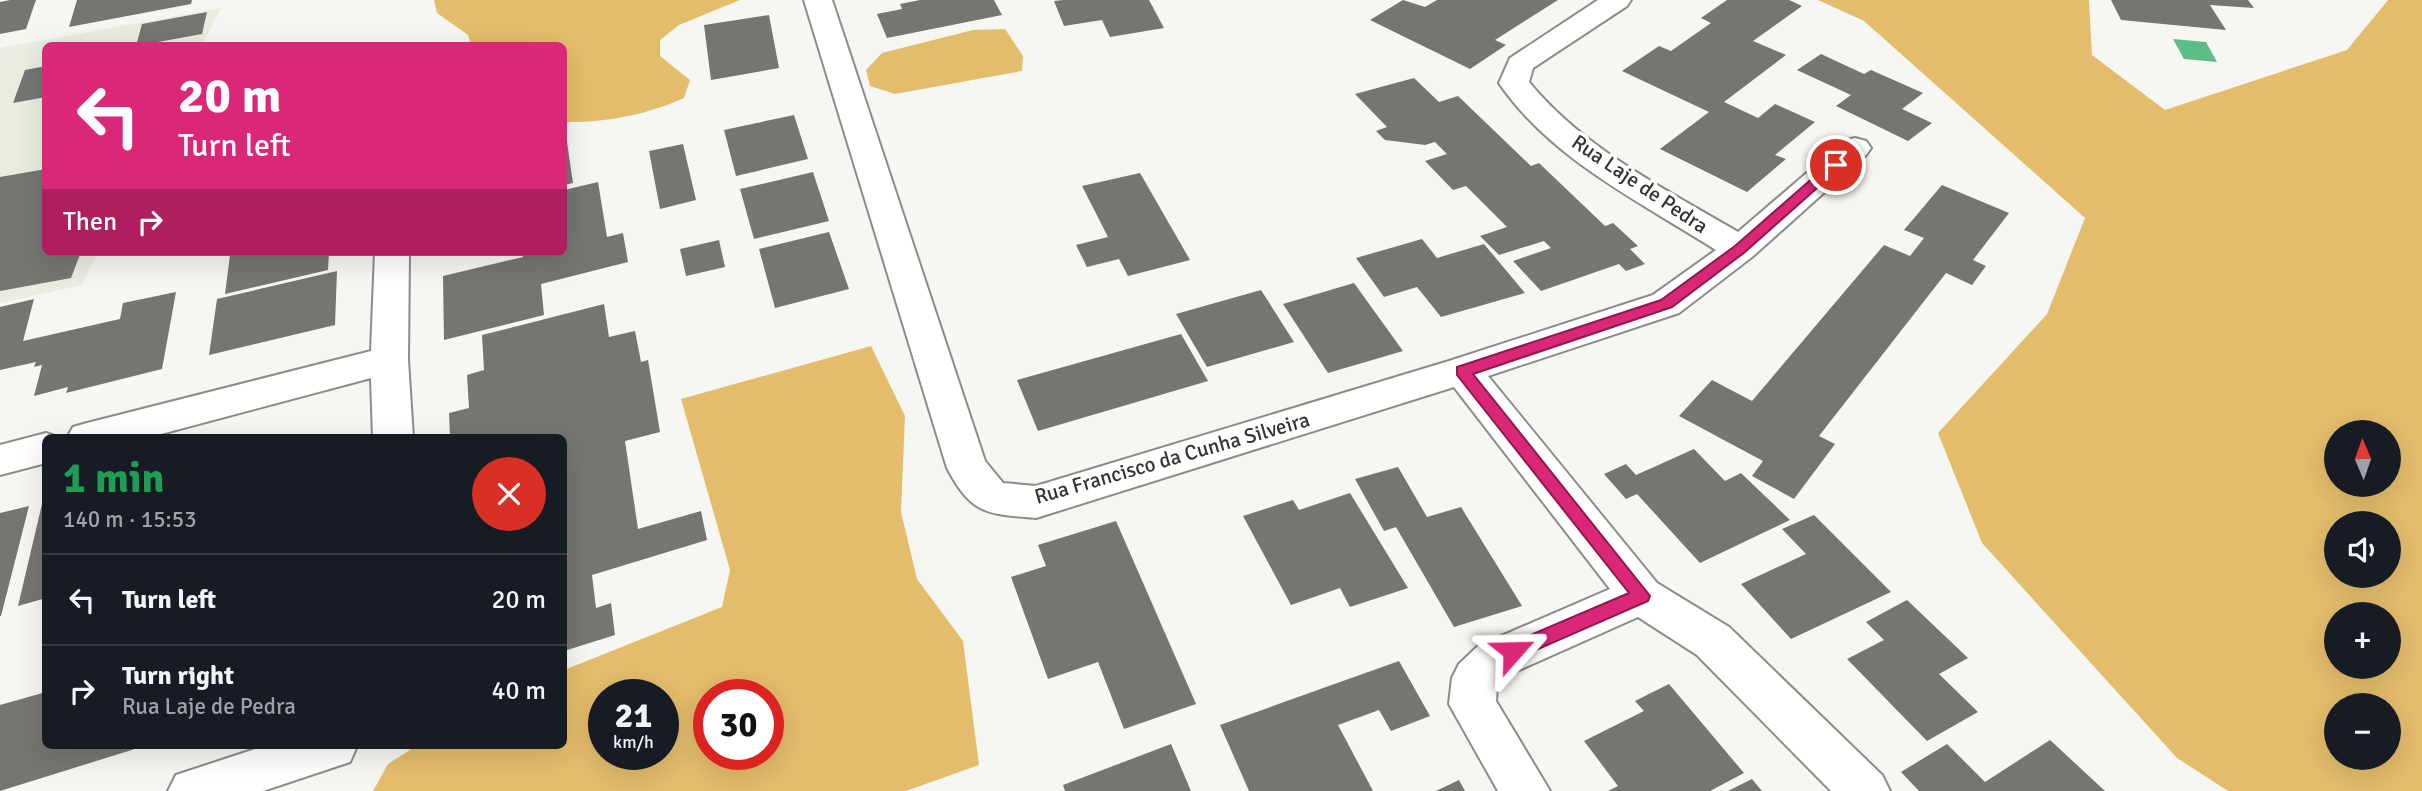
<!DOCTYPE html>
<html lang="en">
<head>
<meta charset="utf-8">
<style>
	body { margin:0; font-family:Signika,sans-serif; background:#242831; color:#f1f3f6; height:100vh; display:flex; flex-direction:column; font-size:26px; white-space:nowrap }
	* { box-sizing:border-box; margin:0 }
	p { font-size:23px; color:#9ea1a6 }
	.icon { flex:none; width:38px; height:38px; fill:none; stroke:currentColor; stroke-width:2; stroke-linecap:round; stroke-linejoin:round }
	.map { position:relative; flex:1; overflow:hidden }
	.drawer { position:absolute; left:42px; top:434px; width:525px; height:315px; display:flex; flex-direction:column; background:#171b24; border-radius:10px; box-shadow:0 7px 28px #0002 }
	.drawer>* { flex:none }
	.banner { position:absolute; left:42px; top:42px; width:525px; height:214px; border-radius:10px; box-shadow:0 7px 28px #0002; background:#db2777; color:#fff; overflow:hidden }
	.needle { width:46px; rotate:358deg }
	.fabs { position:absolute; left:2324px; top:420px; display:grid; gap:14px }
	.fabs a { display:grid; place-items:center; width:77px; height:77px; border-radius:50%; background:#171b24; box-shadow:0 7px 28px #0002; font-size:35px }
	.speed { position:absolute; left:588px; top:679px; display:flex; gap:14px; font-size:35px; font-weight:700; text-align:center }
	.speed>* { display:grid; place-content:center; width:91px; height:91px; border-radius:50%; background:#171b24; box-shadow:0 7px 28px #0002; line-height:1 }
	.speed small { font-size:18px; font-weight:400 }
	.speed .limit { border:10px solid #d22; background:#fff; color:#111 }
	.pin { position:absolute; display:grid; place-items:center; width:60px; height:60px; color:#fff; margin:-30px; border:4px solid #fff; border-radius:50%; box-shadow:0 2px 7px #0007 }
	.me { position:absolute; width:77px; margin:-38px; rotate:65deg; stroke-linejoin:round; filter:drop-shadow(0 0 5px #0008) }
	.turn { display:flex; align-items:center; gap:24px; height:147px; padding:0 21px; font-size:32px }
	.turn .icon { width:91px; height:91px; stroke-width:2.5 }
	.turn b { display:block; font-size:49px; line-height:60px }
	.then { display:flex; align-items:center; height:66px; padding:0 21px; background:#0003; gap:14px; font-size:26px }
	.round { display:grid; place-items:center; flex:none; width:74px; height:74px; border-radius:37px; background:#242831 }
	.head { display:flex; align-items:center; justify-content:space-between; height:119px; padding:0 21px }
	h1 { font-size:42px; font-weight:700; line-height:52px; color:#1e9e55 }
	ul { padding:0; list-style:none }
	li { display:flex; align-items:center; gap:21px; height:91px; padding:0 21px; border-top:2px solid #363941 }
	li div { flex:1 }
	li b { display:block; font-size:26px }
	li em { font-style:normal }
	.map>svg:first-child { display:block }
	.built { fill:#e9ede1 }
	.green { fill:#e4bd6c; fill-rule:evenodd }
	.water { fill:#5cbd87 }
	.building { fill:#757571 }
	.lines { fill:none; stroke-linecap:round; stroke-linejoin:round }
	.minor-casing { stroke:#8b8d89; stroke-width:4 }
	.minor { fill:#fff; fill-rule:evenodd }
	.route { fill:#db2777; stroke:#8e194d; stroke-width:2 }
	.labels { text-anchor:middle; stroke-width:7; stroke-linejoin:round; paint-order:stroke }
	.street-label { font-size:21px; fill:#343433; stroke:#fff }
</style>
</head>
<body>
<div class="map">
<svg width="2422" height="791" viewBox="0 0 2422 791">
	<rect width="100%" height="100%" fill="#f6f7f3"/>
	<path class="built" d="M221,8L202,45L46,46V252H98L82,285L0,303V48Z"/>
	<path class="green" d="M434,0H740L679,25L660,40V56L690,80L684,98C646,115 605,123 564,122V46L463,45L470,41L468,35L437,13Z
		M1818,0H2089L2092,55L2165,110L2347,50L2388,0H2422V791H2228L2177,758L1982,543L1938,433L2047,314L2085,218L1864,21ZM2336,432H2389V485H2336ZM2336,523H2389V576H2336ZM2336,614H2389V667H2336ZM2336,705H2389V758H2336Z
		M1005,29L1023,56L1022,71L895,94L870,86L866,70L882,53L973,30Z
		M871,346L905,416L901,512L917,579L963,641L979,765L906,791H373L388,764L416,746H564V670L722,607L730,570L681,399ZM604,695H663V754H604ZM709,695H768V754H709Z"/>
	<path class="water" d="M2173,39L2206,42L2217,62L2184,59Z"/>
	<path class="building" d="M10,0H36L26,29L0,34V2Z
		M77,0H192L191,4L69,27Z
		M920,0H994L1002,15L887,38L877,14L902,9L900,4Z
		M1063,0H1149L1164,28L1110,37L1102,20L1064,26L1054,1Z
		M1403,0L1425,7L1437,0H1558L1495,40L1506,45L1470,69L1370,20Z
		M1727,0H1789L1802,6L1753,41L1786,55L1724,102L1758,118L1775,104L1815,122L1775,155L1786,159L1747,192L1660,149L1709,112L1622,71L1659,46L1671,51L1711,23L1701,18Z
		M2111,0H2248L2254,8L2210,5L2226,30L2121,20Z
		M207,12L202,34L136,46L142,24Z
		M769,15L779,68L711,80L704,25Z
		M1821,54L1864,74L1871,70L1923,93L1902,109L1932,123L1908,141L1836,106L1851,95L1797,70Z
		M46,66V97L13,103L25,70Z
		M1414,78L1439,102L1458,96L1531,166L1539,163L1605,226L1613,223L1638,246L1630,249L1645,264L1626,271L1619,264L1541,291L1513,261L1551,248L1544,241L1499,255L1480,236L1507,227L1466,186L1453,190L1425,161L1447,154L1435,142L1425,145L1385,140L1376,131L1387,127L1355,94Z
		M794,115L808,159L736,176L724,130Z
		M564,135H566L573,183L564,185Z
		M683,144L696,200L660,209L649,151Z
		M46,169V252H81L71,278L0,291V177Z
		M813,172L829,221L754,239L740,189Z
		M1140,173L1190,260L1128,276L1119,259L1087,267L1076,245L1108,237L1082,186Z
		M598,182L607,237L623,233L628,262L541,284L544,315L444,340L443,276L523,257L522,252H564V190Z
		M1942,185L2009,213L1973,260L1986,266L1972,285L1946,273L1819,436L1835,444L1794,499L1752,476L1763,461L1679,416L1712,380L1752,401L1884,245L1910,256L1924,238L1904,230Z
		M829,232L849,289L775,308L759,249Z
		M1422,239L1437,258L1484,244L1525,293L1441,317L1417,287L1384,297L1356,258Z
		M719,240L725,267L686,276L680,249Z
		M243,252H329L328,270L225,294L230,255Z
		M337,271L335,325L209,355L217,299Z
		M1354,283L1403,351L1328,373L1283,304Z
		M1261,290L1294,342L1207,367L1176,314Z
		M176,292L162,369L66,393L68,387L34,396L42,365L34,367L36,362L0,370V307L34,299L23,341L120,319L123,303Z
		M604,304L609,337L635,331L641,362L648,360L660,432L625,441L638,529L701,511L707,540L592,575L596,608L611,603L615,635L564,651V438H450L449,413L469,408L467,375L484,370L482,335Z
		M1181,334L1208,381L1038,431L1017,380Z
		M1694,449L1725,481L1741,473L1790,520L1700,563L1637,494L1626,499L1604,474L1626,464L1636,475Z
		M1398,467L1427,517L1461,507L1522,606L1454,627L1396,527L1384,531L1355,479Z
		M1350,493L1408,588L1350,607L1340,588L1291,605L1243,516L1293,500L1299,510Z
		M42,504H46V598L18,606Z
		M29,506L1,616H0V513Z
		M1814,515L1891,592L1791,639L1741,584L1806,554L1782,529Z
		M1116,521L1196,704L1124,729L1098,662L1048,679L1011,577L1046,566L1038,545Z
		M1907,600L1968,658L1939,674L1978,712L1927,741L1847,659L1884,640L1866,622Z
		M1399,661L1430,716L1391,731L1379,710L1338,725L1373,791H1249L1220,725Z
		M1669,684L1744,773L1710,791H1608L1618,786L1584,741L1644,711L1635,701Z
		M46,692V746H138V748L0,791V705Z
		M2050,740L2105,791H1919L1901,772L1947,744L1985,782Z
		M1171,744L1191,791H1065L1063,785Z
		M1752,779L1762,791H1728Z
		M1459,780L1465,791H1436Z"/>
	<g class="lines">
		<defs>
			<path id="minor" d="M804,0H832L985,461L1003,483L1036,486L1449,361L1653,295L1716,250C1640,202 1551,159 1499,83L1510,58L1598,0H1631L1627,6L1533,68L1529,82C1584,149 1665,189 1738,232L1844,141L1855,138L1866,141L1871,148L1866,155L1752,257L1679,313L1488,376L1657,583L1729,627L1882,775L1890,791H1831L1697,655L1638,617L1510,674L1497,687L1496,701L1550,791H1498L1449,704L1452,678L1459,664L1478,646L1610,589L1454,387L1036,518C987,514 972,515 947,468Z
				M375,252H409L408,360L413,438H373L371,378L146,438H67L73,427L87,423L371,351Z
				M46,433L60,438H46V463L0,475V445Z
				M264,746H357L350,762L263,791H168L176,775Z"/>
		</defs>
		<use href="#minor" class="minor-casing"/>
		<use href="#minor" class="minor"/>
	</g>
	<path class="route" d="M1831,162L1843,165L1745,252L1672,307L1473,374L1650,596L1648,601L1520,657H1507L1504,651L1507,645L1629,593L1457,375V367L1661,300L1735,246Z"/>
	<g class="labels">
		<g class="street-label">
			<text transform="translate(1640 184) rotate(34)" y="7">Rua Laje de Pedra</text>
			<text transform="translate(1172 458) rotate(-16)" y="7">Rua Francisco da Cunha Silveira</text>
		</g>
	</g>
</svg>
<div class="fabs">
<a><svg class="needle" viewBox="-14 -14 28 28"><path d="M0-13l5 13h-10z" fill="#e53935"/><path d="M0 13l5-13h-10z" fill="#9ea1a6"/></svg></a>
<a><svg class="icon" aria-label="sound" viewBox="0 0 24 24"><path d="M4 9h4l5-4v14l-5-4H4zM17 9q2 3 0 6"/></svg></a>
<a>+</a>
<a>−</a>
</div>
<div class="speed"><div>21<small>km/h</small></div><div class="limit">30</div></div>
<div class="pin" style="left:1836px;top:165px;background:#d93025"><svg class="icon" aria-label="arrive" viewBox="0 0 24 24"><path d="M6 21V4h12l-3 4 3 4H6"/></svg></div>
<svg class="me" style="left:1513px;top:651px" viewBox="-20 -20 40 40"><path d="M0-17L14 15 0 8-14 15z" fill="#db2777" stroke="#fff" stroke-width="4"/></svg>
<div class="banner">
<div class="turn"><svg class="icon" aria-label="left" viewBox="0 0 24 24"><path d="M17 20v-9H6M10 6l-5 5 5 5"/></svg><div><b>20 m</b>Turn left</div></div>
<div class="then">Then<svg class="icon" aria-label="right" viewBox="0 0 24 24"><path d="M7 20v-9h11M14 6l5 5-5 5"/></svg></div>
</div>
<section class="drawer">
<div class="head"><div><h1>1 min</h1><p>140 m · 15:53</p></div><a class="round" style="background:#d93025;color:#fff"><svg class="icon" aria-label="close" viewBox="0 0 24 24"><path d="M6 6l12 12M18 6L6 18"/></svg></a></div>
<ul>
<li><svg class="icon" aria-label="left" viewBox="0 0 24 24"><path d="M17 20v-9H6M10 6l-5 5 5 5"/></svg><div><b>Turn left</b></div><em>20 m</em></li>
<li><svg class="icon" aria-label="right" viewBox="0 0 24 24"><path d="M7 20v-9h11M14 6l5 5-5 5"/></svg><div><b>Turn right</b><p>Rua Laje de Pedra</p></div><em>40 m</em></li>
</ul>
</section>
</div>
</body>
</html>
